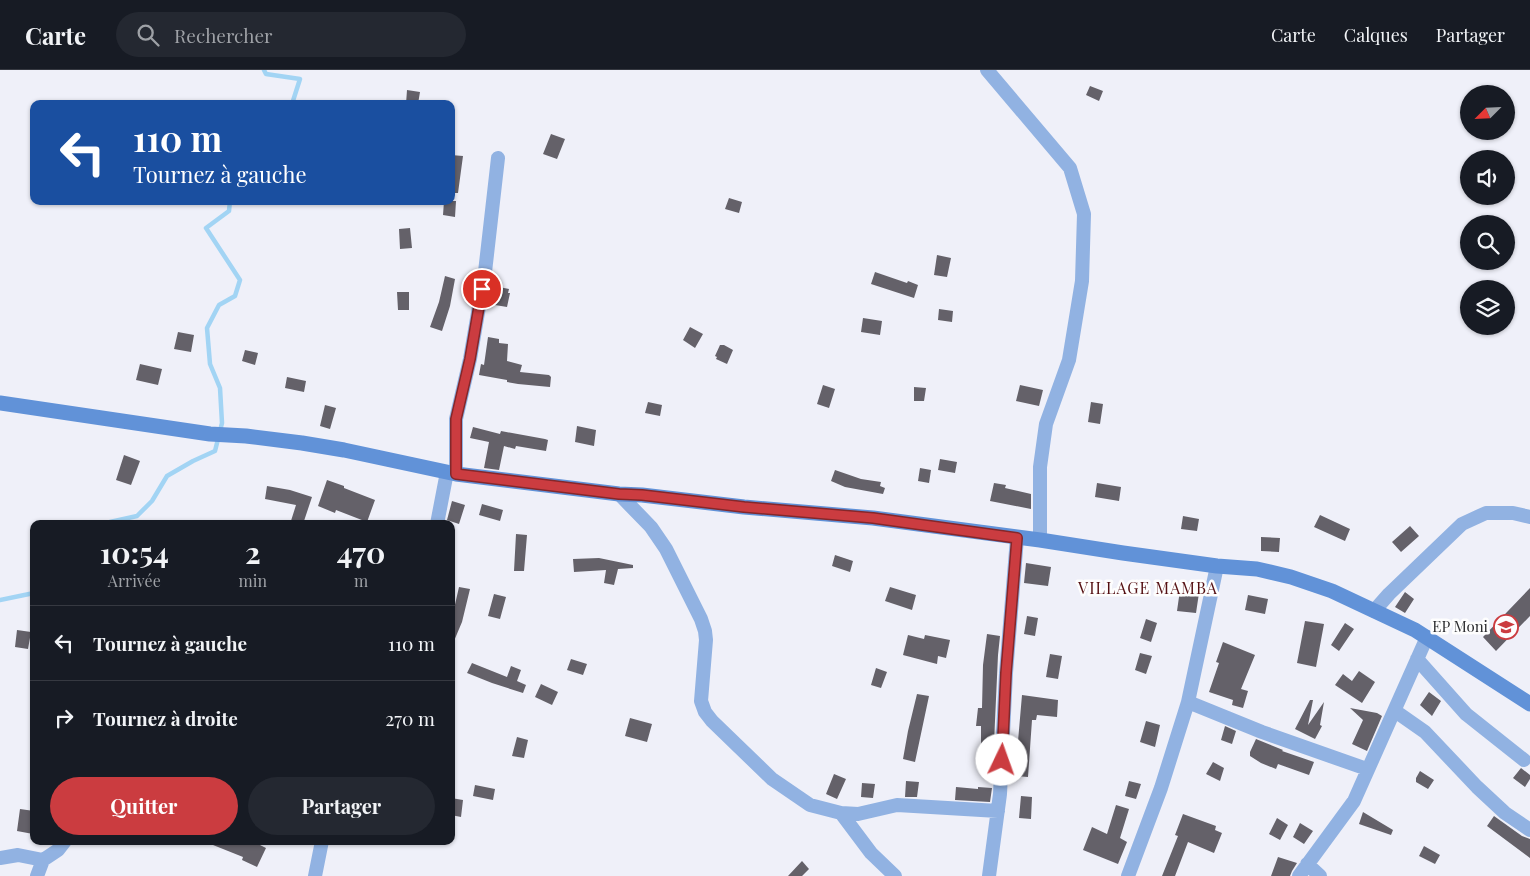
<!DOCTYPE html>
<html lang="fr">
<head>
<meta charset="utf-8">
<style>
	body { margin:0; font-family:"Playfair Display",serif; background:#242831; color:#f1f3f6; height:100vh; display:flex; flex-direction:column; font-size:19px; white-space:nowrap }
	* { box-sizing:border-box; margin:0 }
	p { font-size:16px; color:#9ea1a6 }
	.icon { flex:none; width:28px; height:28px; fill:none; stroke:currentColor; stroke-width:2; stroke-linecap:round; stroke-linejoin:round }
	.map { position:relative; flex:1; overflow:hidden }
	.sheet { position:absolute; left:30px; top:450px; width:425px; height:325px; display:flex; flex-direction:column; background:#171b24; border-radius:10px; box-shadow:0 1px 4px #0004 }
	.sheet>* { flex:none }
	.guide { position:absolute; left:30px; top:30px; width:425px; height:105px; border-radius:10px; box-shadow:0 1px 4px #0004; background:#1a4fa0; color:#fff; overflow:hidden }
	.needle { width:32px; rotate:246deg }
	.controls { position:absolute; left:1460px; top:15px; display:grid; gap:10px }
	.controls a { display:grid; place-items:center; width:55px; height:55px; border-radius:50%; background:#171b24; box-shadow:0 1px 4px #0004; font-size:25px }
	.pin { position:absolute; display:grid; place-items:center; width:42px; height:42px; color:#fff; margin:-21px; border:2px solid #fff; border-radius:50%; box-shadow:0 1px 5px #0007 }
	.me { position:absolute; width:55px; margin:-28px; rotate:3deg; stroke-linejoin:round; filter:drop-shadow(0 0 4px #0008) }
	.turn { display:flex; align-items:center; gap:18px; height:105px; padding:0 20px; font-size:22px }
	.turn .icon { width:65px; height:65px; stroke-width:2.5 }
	.turn b { display:block; font-size:35px; line-height:42px }
	.eta { display:flex; justify-content:space-evenly; align-items:center; height:85px; text-align:center }
	.eta b { font-size:30px; font-weight:700; line-height:35px }
	.primary-button { display:flex; gap:10px; margin-top:auto; padding:10px 20px }
	.primary-button a { flex:1; height:58px; border-radius:30px; background:#cb3c40; color:#fff; font-size:20px; font-weight:700; line-height:58px; text-align:center }
	.primary-button a+a { background:#242831; color:#f1f3f6 }
	ul { padding:0; list-style:none }
	li { display:flex; align-items:center; gap:15px; height:75px; padding:0 20px; border-top:1px solid #363941 }
	li div { flex:1 }
	li b { display:block; font-size:19px }
	li em { font-style:normal }
	header { display:flex; align-items:center; gap:30px; box-sizing:border-box; height:70px; padding:0 25px; background:#171b24; border-bottom:1px solid #363941 }
	header strong { font-size:24px }
	nav { display:flex; gap:28px; margin-inline-start:auto; font-size:18px }
	.search { width:350px; height:45px; background:#242831; display:flex; align-items:center; gap:12px; box-sizing:border-box; padding:0 18px; border-radius:28px; color:#9ea1a6; font-size:19px }
	.map>svg:first-child { display:block }
	.lines { fill:none; stroke-linecap:round; stroke-linejoin:round }
	.stream { stroke:#a2d4f4; stroke-width:4.5 }
	.building { fill:#646169 }
	.street { stroke:#91b2e2; stroke-width:14 }
	.secondary { stroke:#6192d8; stroke-width:15 }
	.route-casing { stroke:#84272a; stroke-width:12 }
	.route { stroke:#cb3c40; stroke-width:9 }
	.labels { text-anchor:middle; stroke-width:5; stroke-linejoin:round; paint-order:stroke }
	.poi-label { font-size:15px; fill:#2c2d30; stroke:#fefefe; text-anchor:end }
	.neighbourhood-label { font-size:16px; letter-spacing:1px; fill:#540f12; stroke:#fefefe }
</style>
</head>
<body>
<header>
<strong>Carte</strong>
<div class="search"><svg class="icon" aria-label="search" viewBox="0 0 24 24"><circle cx="10" cy="10" r="6"/><path d="M15 15l6 6"/></svg>Rechercher</div>
<nav><a>Carte</a><a>Calques</a><a>Partager</a></nav>
</header>
<div class="map">
<svg width="1530" height="806" viewBox="0 0 1530 806">
	<rect width="100%" height="100%" fill="#eff0f9"/>
	<g class="lines">
		<path class="stream" d="M264,0L266,4L300,9L292,34
			M108,454L110,452L137,446L152,431L167,406L193,391L215,381L222,353L220,318L210,294L207,258L219,235L235,226L240,210L206,158L229,141L230,131
			M0,530L34,523"/>
	</g>
	<path class="building" d="M1090,16L1103,21L1099,31L1086,25Z
		M407,20L420,22L418,34H406Z
		M551,64L565,69L557,89L543,84Z
		M451,85L463,86L458,123H451Z
		M729,128L742,132L739,143L725,139Z
		M444,131H456L455,147L443,145Z
		M410,158L412,178L400,179L399,159Z
		M937,185L951,188L947,207L934,205Z
		M875,202L907,213L908,211L918,215L914,228L871,214Z
		M445,206L455,209L450,236L442,261L430,257L439,232Z
		M499,217L509,219L508,223H510L507,237L495,235Z
		M397,222H409V240H398Z
		M939,239L953,241L952,252L938,250Z
		M863,248L882,251L880,265L861,262Z
		M690,257L703,264L695,278L683,270Z
		M178,262L194,265L191,282L174,279Z
		M488,267L499,269V273L508,274L507,291L522,295L520,302L549,305L551,307L550,317L518,314L507,312V310L479,305L481,294L484,295Z
		M720,275H724L733,280L727,294L716,289L717,287L715,286Z
		M245,280L258,283L255,295L242,291Z
		M140,294L162,299L158,315L136,310Z
		M287,307L306,311L304,322L285,318Z
		M823,315L835,319L829,338L817,334Z
		M1020,315L1043,320L1039,336L1016,331Z
		M914,317L926,318L924,331H914Z
		M648,332L662,335L660,346L645,343Z
		M1091,332L1103,334L1100,354L1088,352Z
		M325,335L336,338L330,359L320,356Z
		M577,356L596,360L594,376L575,372Z
		M473,357L500,364L501,361L545,369L548,370L546,381L516,376L515,379L504,376L499,400L484,398L489,372L470,368Z
		M124,385L140,391L131,415L116,410Z
		M940,389L957,392L955,403L938,400Z
		M920,398L931,400L929,413L918,411Z
		M835,400L861,409L881,412L880,416L885,418L883,424L845,417L831,411Z
		M327,410L344,416V418L375,430L367,452L336,440L335,443L318,436Z
		M994,413L1006,415L1005,418L1031,424V439L990,431Z
		M1097,413L1121,417L1119,431L1095,427Z
		M267,416L290,420L312,427L303,454H290L296,435L265,429Z
		M452,431L465,435L459,454L447,450Z
		M482,434L503,440L500,451L479,445Z
		M1320,445L1350,459L1345,471L1314,457Z
		M1183,446L1199,449L1197,461L1181,459Z
		M1410,456L1419,466L1401,482L1392,472Z
		M516,464L527,465L524,501H514Z
		M1261,467L1280,468L1279,482L1261,481Z
		M835,485L853,491L850,502L832,496Z
		M599,488L633,495V498L618,499L614,515L604,513L606,500L574,502L573,489Z
		M1026,493L1051,497L1048,516L1024,513Z
		M459,517L470,519L462,552L451,578V552Z
		M890,517L916,525L912,540L885,531Z
		M1530,518V546L1496,581L1483,567Z
		M1180,520L1199,523L1196,543L1177,541Z
		M1405,522L1414,529L1405,543L1395,537Z
		M494,524L506,527L500,549L488,546Z
		M1248,525L1268,529L1265,544L1245,540Z
		M1027,546L1038,548L1035,566L1024,564Z
		M1146,549L1157,553L1151,572L1140,568Z
		M1305,551L1324,554L1316,597L1297,593Z
		M1345,553L1354,559L1339,581L1331,575Z
		M17,560L31,562L28,579L15,577Z
		M987,564L1000,566L998,585L993,695H981V656H976L978,638H982L983,595Z
		M908,565L924,569L925,565L950,570L946,588L938,586L937,594L903,585Z
		M1223,572L1255,585L1241,619L1248,621L1243,638L1232,635L1233,630L1209,622L1219,593L1216,592Z
		M1140,583L1152,586L1146,604L1135,600Z
		M1050,584L1062,586L1058,609L1046,607Z
		M571,589L587,594L583,605L567,600Z
		M472,593L507,607L511,596L521,600L517,611L526,615L523,623L492,613L467,603Z
		M876,598L887,602L881,618L871,615Z
		M1359,601L1375,612L1362,633L1335,615L1343,604L1352,611Z
		M541,614L558,622L552,635L535,627Z
		M1429,622L1441,631L1432,646L1420,635Z
		M917,624L929,626L915,692L903,689L908,661Z
		M1022,625L1058,630L1057,647L1037,645L1036,650H1032L1028,707L1015,706Z
		M1310,630H1313L1308,655L1324,632L1320,655L1322,656L1315,669L1295,659Z
		M1350,638L1377,643L1382,646L1367,681L1352,674L1363,650Z
		M630,648L652,654L647,672L625,666Z
		M1146,651L1160,655L1155,677L1140,672Z
		M1225,656L1236,661L1232,674L1221,670Z
		M517,667L528,670L524,688L512,686Z
		M1256,669L1283,680L1282,681L1314,692L1309,705L1278,694L1276,699L1261,693L1250,686V682Z
		M1213,692L1224,698L1220,711L1206,704Z
		M1521,698L1530,705V709L1525,717L1513,708Z
		M1420,701L1434,710L1428,719L1416,712V708Z
		M834,704L846,709L837,729L826,724Z
		M906,711L919,712L917,727H905Z
		M1129,711L1141,714L1136,729L1125,726Z
		M862,713L875,714L873,728L861,727Z
		M475,715L495,719L493,730L473,726Z
		M956,717L978,719V717L992,718L990,732L955,730Z
		M1021,726L1032,727L1031,749L1019,748Z
		M451,728L463,730L461,747L451,745Z
		M1116,735L1129,739L1120,768L1127,772L1118,794L1083,780L1092,757L1107,764Z
		M20,739L34,741L33,764L17,761Z
		M1363,742L1393,760L1391,765L1359,754Z
		M1183,744L1216,756L1215,760L1222,763L1214,783L1188,772L1175,806H1162L1178,766L1175,765Z
		M1494,746L1522,766L1530,769V788L1487,756Z
		M1277,748L1288,755L1280,770L1269,764Z
		M1300,753L1313,761L1304,774L1293,767Z
		M203,771H252L266,778L257,797L242,790L243,787Z
		M1424,776L1440,785L1435,794L1419,786Z
		M1278,787L1297,793L1292,801L1290,806H1271Z
		M802,791L809,799L802,806H788Z"/>
	<g class="lines">
		<path class="street" d="M987,0L1070,98L1084,144L1082,211L1069,290L1046,354L1040,397V470
			M456,404V349L470,289L485,202L498,88
			M619,424L651,457L666,479L701,549L705,561L706,570L701,631L705,642L712,651L772,709L810,735L841,743L858,744L897,735L998,741
			M437,454L447,402
			M1374,541L1389,524L1462,454L1486,443H1513L1530,447
			M1417,589L1466,644L1524,690
			M1188,632L1262,662L1367,699
			M1395,641L1425,662L1477,717L1505,743L1530,760
			M841,743L871,783L895,806
			M0,788L18,785L43,790L37,806
			M43,790L58,780L65,771
			M1307,794L1320,806
			M315,806L322,771
			M989,806L1000,724L1006,603L1017,468
			M1128,806L1161,718L1188,632L1217,496
			M1299,806L1354,731L1427,567"/>
		<path class="secondary" d="M0,333L210,364L246,366L302,373L344,380L456,404L619,424L642,425L744,437L873,448L1040,470L1123,483L1217,496L1257,499L1291,507L1332,521L1415,560L1530,634"/>
	</g>
	<g class="lines">
		<defs>
			<path id="route" d="M482,219L470,289L456,349V404L619,424L642,425L744,437L873,448L1017,468L1006,603L1002,690"/>
		</defs>
		<use href="#route" class="route-casing"/>
		<use href="#route" class="route"/>
	</g>
	<defs>
		<symbol id="school-ring" viewBox="-11 -11 22 22"><circle r="9.5" fill="#fefefe" stroke="#cb3c40" stroke-width="1.5"/><path d="M0-5L7-2L0 1L-7-2ZM-4 1L0 2.5L4 1V4Q0 6-4 4Z" fill="#cb3c40"/></symbol>
	</defs>
	<g fill-rule="evenodd">
		<use href="#school-ring" x="1492" y="543" width="28" height="28"/>
	</g>
	<g class="labels">
		<g class="poi-label">
			<text x="1488" y="562">EP Moni</text>
		</g>
		<g class="neighbourhood-label">
			<text x="1148" y="524">VILLAGE MAMBA</text>
		</g>
	</g>
</svg>
<div class="controls">
<a><svg class="needle" viewBox="-14 -14 28 28"><path d="M0-13l5 13h-10z" fill="#e53935"/><path d="M0 13l5-13h-10z" fill="#9ea1a6"/></svg></a>
<a><svg class="icon" aria-label="sound" viewBox="0 0 24 24"><path d="M4 9h4l5-4v14l-5-4H4zM17 9q2 3 0 6"/></svg></a>
<a><svg class="icon" aria-label="search" viewBox="0 0 24 24"><circle cx="10" cy="10" r="6"/><path d="M15 15l6 6"/></svg></a>
<a><svg class="icon" aria-label="layers" viewBox="0 0 24 24"><path d="M12 4l9 5-9 5-9-5zM3 14l9 5 9-5"/></svg></a>
</div>
<div class="pin" style="left:482px;top:219px;background:#d93025"><svg class="icon" aria-label="arrive" viewBox="0 0 24 24"><path d="M6 21V4h12l-3 4 3 4H6"/></svg></div>
<svg class="me" style="left:1002px;top:690px" viewBox="-20 -20 40 40"><circle r="19" fill="#fff"/><path d="M0-13L10 11 0 6-10 11z" fill="#cb3c40"/></svg>
<div class="guide">
<div class="turn"><svg class="icon" aria-label="left" viewBox="0 0 24 24"><path d="M17 20v-9H6M10 6l-5 5 5 5"/></svg><div><b>110 m</b>Tournez à gauche</div></div>
</div>
<section class="sheet">
<div class="eta">
<div><b>10:54</b><p>Arrivée</p></div>
<div><b>2</b><p>min</p></div>
<div><b>470</b><p>m</p></div>
</div>
<ul>
<li><svg class="icon" aria-label="left" viewBox="0 0 24 24"><path d="M17 20v-9H6M10 6l-5 5 5 5"/></svg><div><b>Tournez à gauche</b></div><em>110 m</em></li>
<li><svg class="icon" aria-label="right" viewBox="0 0 24 24"><path d="M7 20v-9h11M14 6l5 5-5 5"/></svg><div><b>Tournez à droite</b></div><em>270 m</em></li>
</ul>
<div class="primary-button"><a>Quitter</a><a>Partager</a></div>
</section>
</div>
</body>
</html>
